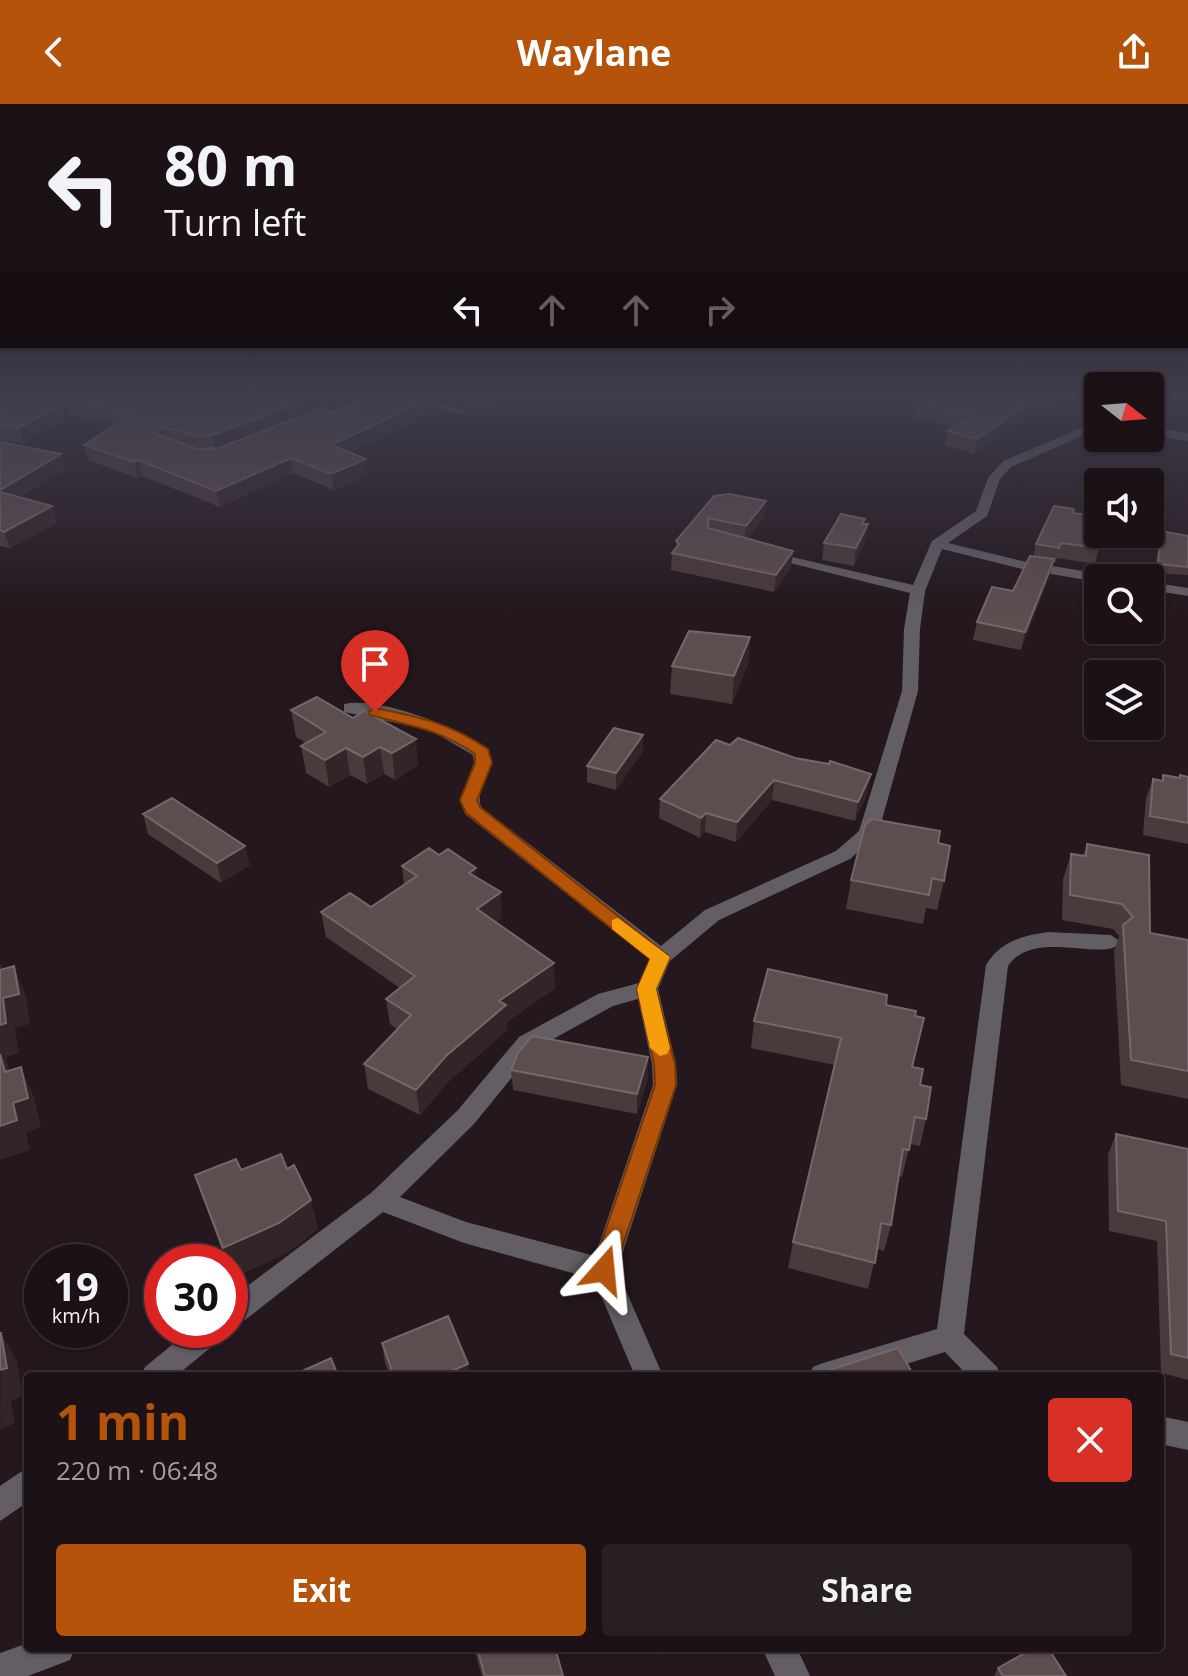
<!DOCTYPE html>
<html lang="en">
<head>
<meta charset="utf-8">
<style>
	body { margin:0; font-family:"Open Sans",sans-serif; background:#281f23; color:#f1f3f6; height:100vh; display:flex; flex-direction:column; font-size:30px; white-space:nowrap }
	* { box-sizing:border-box; margin:0 }
	p { font-size:26px; color:#a09da1 }
	.icon { flex:none; width:44px; height:44px; fill:none; stroke:currentColor; stroke-width:2; stroke-linecap:round; stroke-linejoin:round }
	.map { position:relative; flex:1; overflow:hidden }
	.details { position:absolute; left:24px; top:1268px; width:1140px; height:280px; display:flex; flex-direction:column; background:#1b1116; border-radius:8px; box-shadow:0 2px 6px #0004,0 0 0 2px #393135 }
	.details>* { flex:none }
	.hud { position:absolute; left:0px; top:0px; width:1188px; height:244px; box-shadow:0 2px 6px #0004,0 0 0 2px #393135; background:#1b1116; color:#f1f3f6; overflow:hidden }
	.needle { width:52px; rotate:107deg }
	.buttons { position:absolute; left:1084px; top:268px; display:grid; gap:16px }
	.buttons a { display:grid; place-items:center; width:80px; height:80px; border-radius:8px; background:#1b1116; box-shadow:0 2px 6px #0004,0 0 0 2px #393135; font-size:40px }
	.speed { position:absolute; left:24px; top:1140px; display:flex; gap:16px; font-size:40px; font-weight:700; text-align:center }
	.speed>* { display:grid; place-content:center; width:104px; height:104px; border-radius:50%; background:#1b1116; box-shadow:0 2px 6px #0004,0 0 0 2px #393135; line-height:1 }
	.speed small { font-size:20px; font-weight:400 }
	.speed .limit { border:12px solid #d22; background:#fff; color:#111 }
	.pin { position:absolute; display:grid; place-items:center; width:68px; height:68px; color:#fff; margin:-82px -34px; border-radius:50% 50% 50% 0; rotate:-45deg; box-shadow:0 0 8px #0007 }
	.pin .icon { rotate:45deg }
	.me { position:absolute; width:88px; margin:-44px; rotate:18deg; stroke-linejoin:round; filter:drop-shadow(0 0 6px #0008) }
	.turn { display:flex; align-items:center; gap:28px; height:168px; padding:0 32px; font-size:36px }
	.turn .icon { width:104px; height:104px; stroke-width:2.5 }
	.turn b { display:block; font-size:56px; line-height:68px }
	.lanes { display:flex; align-items:center; height:76px; padding:0 32px; background:#0003; justify-content:center; gap:40px; direction:ltr }
	.lanes .off { opacity:.35 }
	.round { display:grid; place-items:center; flex:none; width:84px; height:84px; border-radius:8px; background:#281f23 }
	.summary { display:flex; align-items:center; justify-content:space-between; height:136px; padding:0 32px }
	h1 { font-size:48px; font-weight:700; line-height:60px; color:#b45309 }
	.action { display:flex; gap:16px; margin-top:auto; padding:16px 32px }
	.action a { flex:1; height:92px; border-radius:8px; background:#b45309; color:#fff; font-size:32px; font-weight:700; line-height:92px; text-align:center }
	.action a+a { background:#281f23; color:#f1f3f6 }
	header { display:flex; justify-content:space-between; align-items:center; height:104px; padding:0 32px; background:#b45309; color:#fff; font-size:36px; font-weight:700 }
	.map>svg:first-child { display:block }
	.lines { fill:none; stroke-linecap:round; stroke-linejoin:round }
	.minor { fill:#635e64; fill-rule:evenodd }
	.wall { fill:#493a3b }
	.shaded-wall { fill:#322427 }
	.building { fill:#5c4d4f; stroke:#756769; stroke-width:2 }
	.route { fill:#b45309; stroke:#753606; stroke-width:2 }
	.slow { fill:#f59e0b }
</style>
</head>
<body>
<header><svg class="icon" aria-label="back" viewBox="0 0 24 24"><path d="M15 5l-7 7 7 7"/></svg>Waylane<svg class="icon" aria-label="share" viewBox="0 0 24 24"><path d="M12 15V3M7 8l5-5 5 5M5 13v7h14v-7"/></svg></header>
<div class="map">
<svg width="1188" height="1572" viewBox="0 0 1188 1572">
	<rect width="100%" height="100%" fill="#24171d"/>
	<g class="lines">
		<path class="minor" d="M370,291H386L313,321L303,318Z
			M395,291H414L467,306L461,310Z
			M1098,317V325L1011,363L1000,375L987,412L948,439L1022,457L1101,470L1108,474H1098V478L1022,465L942,445L925,487L920,525L918,587L878,730L850,755L719,816L670,857L658,885L676,960L677,981L617,1166L663,1272H635L594,1175L464,1139L383,1108L240,1220L230,1223V1195L371,1089L458,1006L519,933L598,890L639,879L650,855L465,710L460,696L474,659L473,651L430,626L344,608V600C380,592 459,624 488,645C498,666 474,683 481,703L661,842L705,806L836,747L859,727L902,587L904,525L910,489L762,452V446L913,481L932,437L976,407L988,374L1003,357ZM638,895L652,960L653,981L595,1152L466,1118L400,1093L474,1020L535,945L613,902Z
			M1150,323L1188,329V337L1150,331Z
			M1150,478L1188,484V492L1150,486Z
			M1048,828L1111,831L1121,838C1106,860 1034,823 1008,862L964,1230L997,1263L1001,1272H968L945,1248L867,1272H809L813,1263L823,1259L937,1225L986,861C1001,837 1021,832 1048,828Z
			M190,1226H225L221,1235L176,1272H141L145,1263Z
			M1160,1312L1188,1318V1346L1160,1340Z
			M28,1363V1398L0,1417V1382Z
			M28,1539V1544H75L70,1556L28,1572H0V1549Z
			M762,1544H797L810,1572H775Z"/>
	</g>
	<path class="wall" d="M384,291H523L502,302L488,305L457,296L452,299L436,294L437,306L350,349L366,355L368,371L334,386L293,369L220,403L142,372L138,374L88,356L84,341L116,320L71,312L23,339L0,336V293L301,296L305,310L342,312Z
		M924,291H1074L1055,306L1039,303L974,350L945,341L947,327L954,323L912,314L914,299Z
		M0,338L61,350L65,366L20,393L52,402L57,419L10,444L0,442Z
		M714,392L764,413L747,435L793,447L791,464L774,488L671,466L672,449L676,444V437Z
		M1073,409L1099,444L1095,460L1057,454L1055,459H1053L1049,473L1021,546L973,536L977,518L1013,487L1033,452L1036,440Z
		M865,415L864,420H868L865,437L854,462L822,456L824,439Z
		M1161,427L1188,432V471L1155,469L1159,436Z
		M750,533L748,560L732,600L670,590L672,562Z
		M317,593L418,661L395,676L384,670L367,680L350,671L329,683L306,669L301,642L306,639L296,633L291,606Z
		M716,636L867,690L855,717L772,696L736,738L705,728L700,734L659,714L660,695Z
		M643,647L616,686L587,678V662Z
		M1163,671L1179,674L1180,671L1188,673V740L1143,731L1146,694L1153,675L1161,677Z
		M143,710L250,761L221,779L148,730Z
		M938,739L944,777L937,806L926,804L923,820L846,805L851,776Z
		M1087,740L1150,829L1188,836V995L1121,981L1114,847L1119,832L1113,825L1062,816L1063,775L1071,750L1083,752Z
		M402,762L477,774L502,813L496,818L555,884L507,918V926L449,977L420,1011L368,985L364,960L397,925L390,920L386,895L400,884L326,833L321,808L371,803L404,781Z
		M886,901L920,981L926,1015L920,1042L910,1040L902,1073L899,1072L891,1121L884,1147L877,1145L868,1185L788,1164L793,1138L834,961L751,944L754,917Z
		M511,966L648,973L637,1010L513,986Z
		M1116,1030L1188,1045V1276L1161,1269L1157,1137L1109,1127L1108,1050Z
		M287,1065L318,1125L287,1149L232,1174L230,1168V1158H226L205,1100L195,1071L241,1066Z
		M382,1239L468,1260L470,1272H390L385,1259Z
		M474,1544H555L563,1572H482Z
		M998,1564L1066,1572H994Z"/>
	<path class="shaded-wall" d="M282,291H315L284,303Z
		M451,291H456L457,296L452,299Z
		M487,291H523L502,302L488,305Z
		M1039,291H1042L1039,303L974,350L977,335Z
		M1060,291H1074L1055,306L1058,292Z
		M436,292L437,306L333,357L331,341Z
		M67,297L71,312L23,339L19,324Z
		M304,297L306,312L215,346L212,331Z
		M163,323L167,338L154,329Z
		M61,350L65,366L3,403L0,395V386Z
		M291,354L293,369L220,403L216,387Z
		M366,355L368,371L334,386L331,370Z
		M138,356L142,372L138,374L134,358Z
		M766,397L764,413L744,438L746,422Z
		M52,402L57,419L10,444L4,428Z
		M865,415L863,430L868,420L865,437L854,462L856,444L862,420Z
		M793,447L791,464L774,488L776,471Z
		M1054,455L1049,473L1021,546L1025,528Z
		M750,533L748,560L732,600L734,572Z
		M643,631V647L616,686V669Z
		M416,635L418,661L395,676L392,649Z
		M380,643L384,670L367,680L363,653Z
		M346,644L350,671L329,683L325,656Z
		M871,670L867,690L855,717L858,698Z
		M774,676L772,696L736,738L737,718Z
		M706,709L705,728L700,734L701,714Z
		M245,742L250,761L221,779L217,759Z
		M476,764L478,789L469,769Z
		M501,788L502,813L479,829L477,805Z
		M0,858L8,878L14,862L26,892L30,920L15,924L19,949L6,953L18,998L21,963L34,993L41,1023L26,1029L30,1046L0,1056Z
		M554,859L555,884L507,918V926L449,977L420,1011L416,986L446,952L499,897Z
		M648,953V973L637,1010V990Z
		M311,1096L318,1125L287,1149L232,1174L230,1167V1158H227L223,1144Z
		M1,1229L17,1257L23,1292L11,1297L15,1319L0,1326Z
		M468,1260L470,1272H440Z
		M655,1544H680L655,1552Z"/>
	<path class="building" d="M5,291H287L304,297L212,331L198,332L163,323L154,329L197,345L219,344L322,304L342,312L384,291L436,292L331,341L366,355L331,370L291,354L216,387L138,356L134,358L84,341L133,309L67,297L19,324L0,322V293Z
		M924,291H1039L977,335L947,327L972,312L914,299Z
		M0,338L61,350L0,386Z
		M0,388L52,402L4,428L0,426Z
		M729,390L766,397L746,422L708,414V424L793,447L776,471L672,449L679,440L676,437L714,392Z
		M1054,402L1074,405L1073,409L1098,412V430H1101L1099,444L1061,439L1059,444L1036,440Z
		M841,410L865,415L862,420H868L856,444L824,439Z
		M1161,427L1188,432V463L1158,460Z
		M1030,452L1054,455L1025,528L977,518L992,483L1013,487Z
		M689,527L750,533L734,572L672,562Z
		M317,593L353,614L364,607L416,635L392,649L380,643L363,653L346,644L325,656L301,642L326,628L291,606Z
		M614,624L643,631L616,669L587,662Z
		M738,634L795,654L829,660L830,657L871,670L858,698L774,676L737,718L706,709L701,714L660,695L716,636L730,641Z
		M1163,671L1180,674V671L1188,673V719L1150,712L1153,675L1163,677Z
		M172,694L245,742L217,759L143,710Z
		M872,715L940,727L938,739L950,742L944,777L932,774L929,791L851,776L865,721Z
		M1087,740L1149,751L1150,829L1188,836V967L1131,956L1123,821L1133,813L1122,800L1070,791L1071,750L1086,752Z
		M429,744L439,751L448,745L476,764L469,769L501,788L477,805L554,859L499,897L506,901L446,952L416,986L364,960L411,911L386,895L415,872L321,808L350,789L371,803L417,772L402,762Z
		M14,862L19,890L3,894L6,919L0,921V866Z
		M768,865L887,891L886,901L916,907L915,912L924,914L912,963L923,965L920,981L931,983L926,1015L915,1013L909,1046L903,1045L891,1121L881,1119L875,1159L793,1138L841,934L754,917Z
		M532,932L648,953L637,990L511,966L518,949Z
		M0,950L5,968L21,963L28,994L13,999L17,1016L0,1022Z
		M1116,1030L1188,1045V1254L1171,1250L1166,1117L1118,1107Z
		M281,1050L287,1065L294,1061L311,1096L279,1119L223,1144L195,1071L236,1055L241,1066Z
		M448,1212L468,1260L440,1272H394L382,1239Z
		M0,1229H1L7,1264L0,1266Z
		M898,1244L914,1272H811Z
		M331,1254L338,1272H291Z
		M477,1544H555L563,1572H485Z
		M1034,1544H1048L1066,1572H1003L998,1564Z"/>
	<linearGradient id="sky" x2="0" y2="1"><stop stop-color="#140d10"/><stop offset="0.57" stop-color="#3f3c4c"/><stop offset="1" stop-color="#3f3c4c" stop-opacity="0"/></linearGradient>
	<rect width="1188" height="511" fill="url(#sky)"/>
	<path class="route" d="M375,604C421,613 449,619 488,645L492,659L477,696L480,703L670,853L656,885L675,960L676,981L612,1174L604,1177L595,1174L592,1166L655,981L654,960L637,885L650,855L466,709L460,696L475,659V650C438,625 412,622 370,611L368,608Z"/>
	<path class="slow" d="M618,814L670,853L656,885L670,944L667,950L660,952L650,944L637,885L650,855L612,825V816Z"/>
</svg>
<div class="buttons">
<a><svg class="needle" viewBox="-14 -14 28 28"><path d="M0-13l5 13h-10z" fill="#e53935"/><path d="M0 13l5-13h-10z" fill="#a09da1"/></svg></a>
<a><svg class="icon" aria-label="sound" viewBox="0 0 24 24"><path d="M4 9h4l5-4v14l-5-4H4zM17 9q2 3 0 6"/></svg></a>
<a><svg class="icon" aria-label="search" viewBox="0 0 24 24"><circle cx="10" cy="10" r="6"/><path d="M15 15l6 6"/></svg></a>
<a><svg class="icon" aria-label="layers" viewBox="0 0 24 24"><path d="M12 4l9 5-9 5-9-5zM3 14l9 5 9-5"/></svg></a>
</div>
<div class="speed"><div>19<small>km/h</small></div><div class="limit">30</div></div>
<div class="pin" style="left:375px;top:608px;background:#d93025"><svg class="icon" aria-label="arrive" viewBox="0 0 24 24"><path d="M6 21V4h12l-3 4 3 4H6"/></svg></div>
<svg class="me" style="left:604px;top:1166px" viewBox="-20 -20 40 40"><path d="M0-17L14 15 0 8-14 15z" fill="#b45309" stroke="#fff" stroke-width="4"/></svg>
<div class="hud">
<div class="turn"><svg class="icon" aria-label="left" viewBox="0 0 24 24"><path d="M17 20v-9H6M10 6l-5 5 5 5"/></svg><div><b>80 m</b>Turn left</div></div>
<div class="lanes"><svg class="icon" aria-label="left" viewBox="0 0 24 24"><path d="M17 20v-9H6M10 6l-5 5 5 5"/></svg><svg class="icon off" aria-label="ahead" viewBox="0 0 24 24"><path d="M12 20V5M6 11l6-6 6 6"/></svg><svg class="icon off" aria-label="ahead" viewBox="0 0 24 24"><path d="M12 20V5M6 11l6-6 6 6"/></svg><svg class="icon off" aria-label="right" viewBox="0 0 24 24"><path d="M7 20v-9h11M14 6l5 5-5 5"/></svg></div>
</div>
<section class="details">
<div class="summary"><div><h1>1 min</h1><p>220 m · 06:48</p></div><a class="round" style="background:#d93025;color:#fff"><svg class="icon" aria-label="close" viewBox="0 0 24 24"><path d="M6 6l12 12M18 6L6 18"/></svg></a></div>
<div class="action"><a>Exit</a><a>Share</a></div>
</section>
</div>
</body>
</html>
